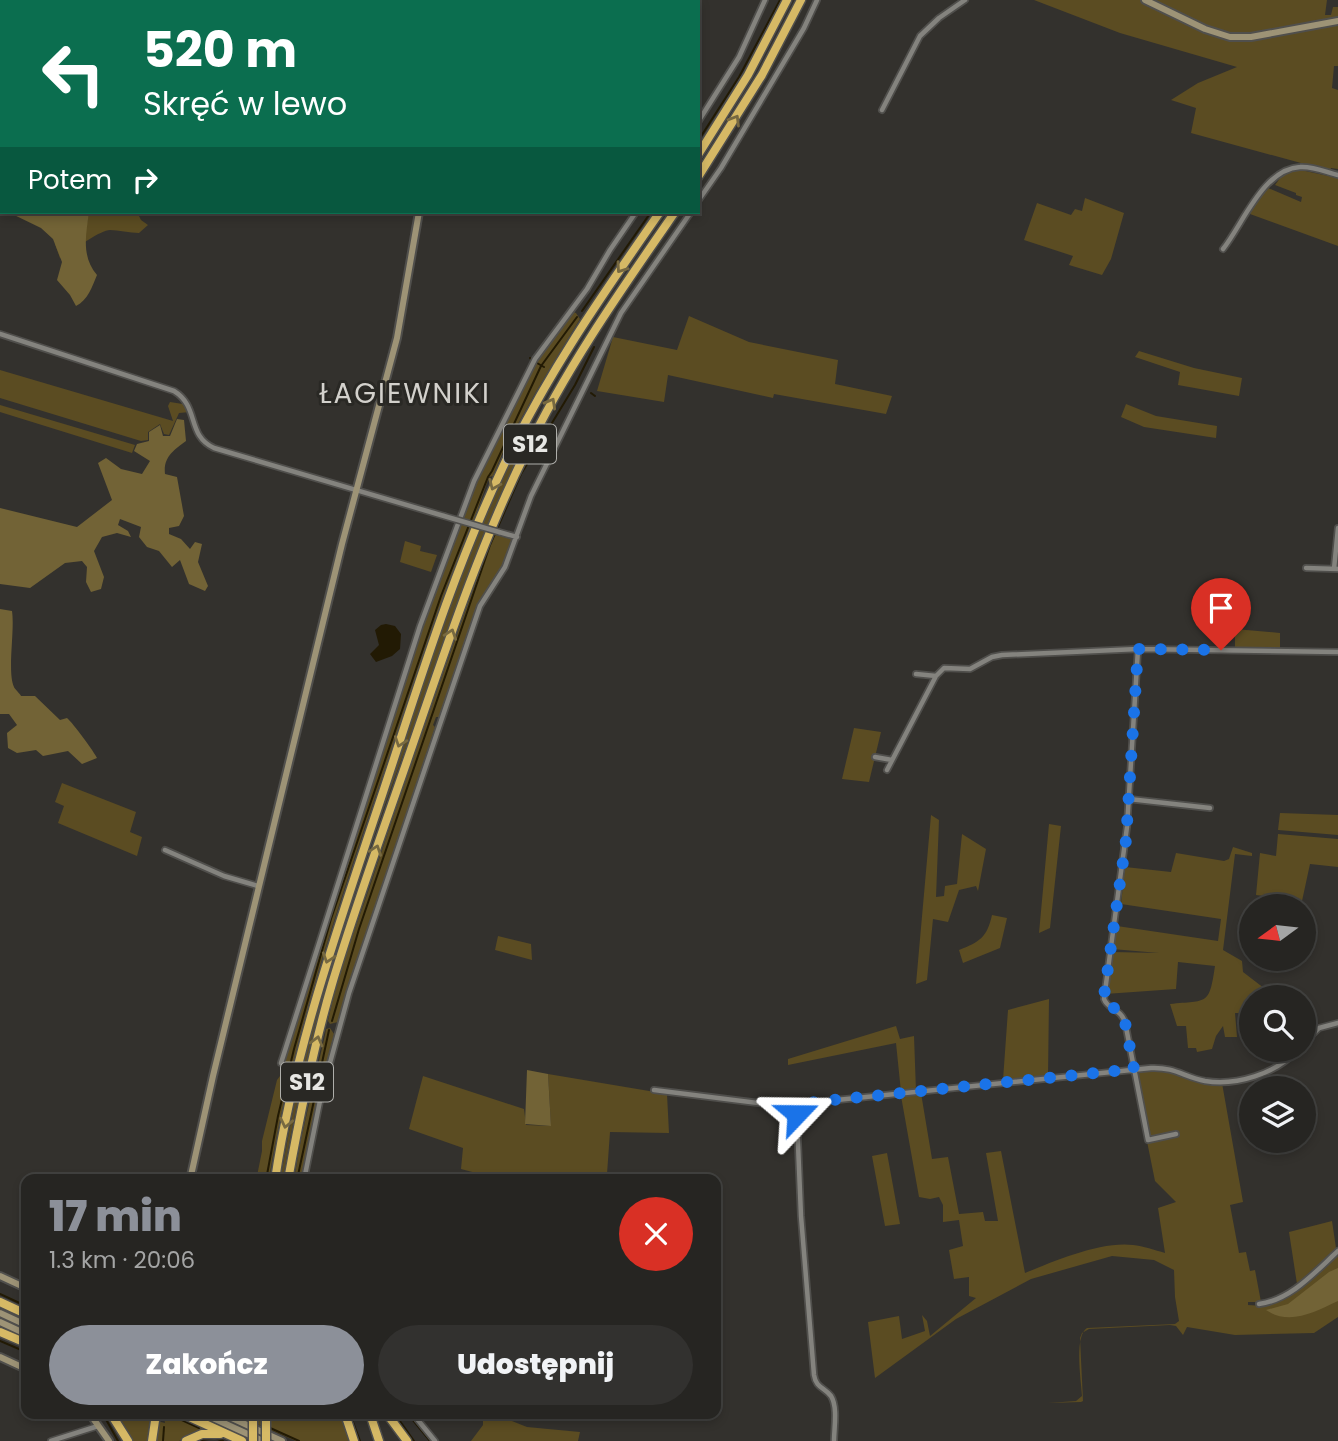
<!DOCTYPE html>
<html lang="pl">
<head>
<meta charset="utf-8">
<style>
	body { margin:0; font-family:Poppins,sans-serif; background:#32312f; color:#f1f3f6; height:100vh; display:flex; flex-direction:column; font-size:26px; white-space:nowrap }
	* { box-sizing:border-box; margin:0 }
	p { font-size:23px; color:#a4a5a5 }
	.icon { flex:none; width:38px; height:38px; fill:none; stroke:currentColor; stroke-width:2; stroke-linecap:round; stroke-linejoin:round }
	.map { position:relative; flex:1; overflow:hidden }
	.drawer { position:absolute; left:21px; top:1174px; width:700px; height:245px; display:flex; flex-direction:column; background:#262522; border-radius:14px; box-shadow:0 4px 10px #0003,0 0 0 2px #424240 }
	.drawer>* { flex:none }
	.banner { position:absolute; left:0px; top:0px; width:700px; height:214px; box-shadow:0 4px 10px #0003,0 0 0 2px #424240; background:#0b6e4f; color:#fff; overflow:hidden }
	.needle { width:46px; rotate:255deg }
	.buttons { position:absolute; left:1239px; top:894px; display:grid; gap:14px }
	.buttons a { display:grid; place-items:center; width:77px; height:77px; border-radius:50%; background:#262522; box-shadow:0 4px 10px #0003,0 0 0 2px #424240; font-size:35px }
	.pin { position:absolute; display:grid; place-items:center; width:60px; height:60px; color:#fff; margin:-72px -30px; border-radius:50% 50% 50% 0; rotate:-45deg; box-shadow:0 0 7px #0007 }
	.pin .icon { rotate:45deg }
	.me { position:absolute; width:77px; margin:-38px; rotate:67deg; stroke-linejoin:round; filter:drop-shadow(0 0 5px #0008) }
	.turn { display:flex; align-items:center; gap:24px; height:147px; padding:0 28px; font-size:32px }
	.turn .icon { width:91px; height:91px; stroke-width:2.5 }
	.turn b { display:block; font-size:49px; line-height:60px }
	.then { display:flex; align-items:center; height:66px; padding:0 28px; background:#0003; gap:14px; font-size:26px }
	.round { display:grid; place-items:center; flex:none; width:74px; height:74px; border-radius:37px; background:#32312f }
	.head { display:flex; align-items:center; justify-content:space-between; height:119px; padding:0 28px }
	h1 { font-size:42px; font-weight:800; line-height:52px; color:#8c9099 }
	.primary-button { display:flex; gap:14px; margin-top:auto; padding:14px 28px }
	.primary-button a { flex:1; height:80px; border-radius:42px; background:#8c9099; color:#fff; font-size:28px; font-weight:800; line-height:80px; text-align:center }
	.primary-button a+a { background:#32312f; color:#f1f3f6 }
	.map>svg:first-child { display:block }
	.green { fill:#5b4c22 }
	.forest { fill:#726336 }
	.water { fill:#221a04 }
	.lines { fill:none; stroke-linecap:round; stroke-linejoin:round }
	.stream { stroke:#221a04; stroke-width:2 }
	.street-casing { stroke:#504f4c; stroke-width:8 }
	.secondary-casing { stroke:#504f4c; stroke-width:10 }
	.highway-casing { stroke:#504f4c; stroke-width:11 }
	.street { stroke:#84837e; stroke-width:4.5 }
	.secondary { stroke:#9d9376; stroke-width:6 }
	.highway { stroke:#d6b965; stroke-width:8 }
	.street-bridge-casing { stroke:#504f4c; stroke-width:8; stroke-linecap:butt }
	.highway-bridge-casing { stroke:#504f4c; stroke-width:11; stroke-linecap:butt }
	.street-bridge { stroke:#84837e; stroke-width:4.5 }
	.highway-bridge { stroke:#d6b965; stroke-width:8 }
	.oneway { stroke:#776941 }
	.route { stroke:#1a73e8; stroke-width:12; stroke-dasharray:0 21.6 }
	.labels { text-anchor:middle; stroke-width:6; stroke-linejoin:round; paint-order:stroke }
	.shield { fill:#292824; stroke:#aeaeaa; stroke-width:2 }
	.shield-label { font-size:23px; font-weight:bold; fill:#e7e7e4 }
	.quarter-label { font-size:28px; letter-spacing:2px; fill:#d3d1cc; stroke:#292824 }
</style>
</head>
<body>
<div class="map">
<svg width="1338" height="1441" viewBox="0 0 1338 1441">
	<rect width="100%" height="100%" fill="#33312d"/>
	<path class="green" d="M1034,0H1327L1325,15H1331L1333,7H1338V66H1334L1332,88L1338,90V169L1331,168L1330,171L1191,133L1196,108L1171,100L1198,83L1237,67L1120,33Z
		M1296,169L1338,178V246L1250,214L1257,199L1268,188L1301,202L1302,197L1296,195V193L1275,185L1283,174Z
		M1085,198L1124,213L1111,259L1102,275L1069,265L1073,256L1024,240L1037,203L1071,215L1075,209L1082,211Z
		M89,212H143L138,214L141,220L148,225L139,233C130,233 118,230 110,230C100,230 72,251 60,258L55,244L87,223Z
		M573,312L576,313L580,319L537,390L505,447L493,476L489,477C448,594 405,710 365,827C326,943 289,1058 269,1179L257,1176L262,1151V1141L277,1080L283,1072L282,1066L409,665L435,586L475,484L537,360Z
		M689,316L749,342L838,360L835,384L892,396L886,414L774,394L773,398L668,375L664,402L597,391L613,337L677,350Z
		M1139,351L1194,368L1242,378L1239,396L1178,385L1180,372L1135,357Z
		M0,370L173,421L168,406L170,402L189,405L190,412L179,413L169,435L164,434L160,424L148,432V440L141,441L0,398Z
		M1126,404L1156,416L1217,426L1216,438L1144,427L1121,417Z
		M0,405L135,445L132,453L0,412Z
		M511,455L519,459C427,693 324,931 283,1179L280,1180L295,1100L309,1040L338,938L459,578Z
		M493,534L511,539V548L506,561L481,598L439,717H436L433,725L435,727L338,1022L330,1024L328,1021C338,969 360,918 376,868C413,756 453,645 493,534Z
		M405,541L421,546L420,551L437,555L431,572L400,562Z
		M1235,629L1280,633V648H1235Z
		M854,728L881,732L869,782L842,779Z
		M62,783L136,812L130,832L142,837L137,856L58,823L64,806L55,802Z
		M1280,813L1338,815V835L1278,830Z
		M931,815L939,820L936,897L944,896L945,886L957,884L962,834L986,849L978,891L976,886L959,890L948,922L933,919L927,980L916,984Z
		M1049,824L1061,826L1050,928L1039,933Z
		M1278,834L1338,839V867L1310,864L1302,901L1256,895L1260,853L1276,856Z
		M1233,847L1252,853V856L1235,854L1223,950L1242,961L1243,972L1273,995H1282V997L1251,998V1013H1235L1237,1037H1225L1223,1026L1216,1036L1212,1049L1197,1052L1196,1048H1188L1186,1026H1177L1170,1004C1208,1000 1209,1006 1215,966L1178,962L1176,989L1105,994L1112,952L1159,953L1112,949L1117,926L1218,941L1221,919L1121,904L1125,867L1171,872L1176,853L1224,861L1229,859Z
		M992,915L1007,918L1000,948L963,963L959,950C979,942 987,938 992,915Z
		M498,936L531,944L532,960L495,950Z
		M1049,999L1048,1076L1003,1080L1008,1010Z
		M896,1026L900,1039L914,1036L916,1091L901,1092L896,1043L788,1065V1059Z
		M330,1028L334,1034L316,1105L302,1179H294L301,1139L325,1035L326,1029Z
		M1161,1069L1222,1083L1243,1202L1230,1205L1239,1253L1246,1252L1250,1271L1255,1270L1261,1302H1248V1305L1264,1306L1278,1302L1338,1251V1317L1314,1333L1235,1335L1187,1327L1183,1335L1176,1326L1170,1325L1089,1329L1082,1333L1080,1338L1083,1401L1081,1402L1048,1403L1076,1401L1082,1396C1081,1380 1074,1336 1087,1328L1175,1324L1179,1321L1175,1297L1174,1270L1154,1260L1112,1256L1031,1279L956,1319L875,1378L868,1322L899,1316L902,1339L925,1331L922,1315L927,1321L930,1336L976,1298L969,1296V1277L954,1279L949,1250L963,1246L959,1220L943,1222V1205L939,1197L930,1199L919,1197L901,1096L921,1093L932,1159L948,1157L959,1214L983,1212L985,1221H998L986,1153L1001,1151L1025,1273C1054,1261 1101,1241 1133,1245C1143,1246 1155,1250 1165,1253L1158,1208L1176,1202L1155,1181L1133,1072Z
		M548,1074L667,1094L669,1133L610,1132L607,1174L632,1179H657H499L461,1169L463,1148L409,1129L423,1076L524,1109L526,1125L551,1126Z
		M887,1153L900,1224L885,1226L872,1156Z
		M1332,1221L1336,1248L1297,1284L1289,1232Z
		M113,1414H142V1417L150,1419L147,1441H130Z
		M159,1414H175L204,1428L179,1441H153L157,1421L165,1423L164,1417Z
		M235,1414H262L274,1420L280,1414H342L351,1441H296Z
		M483,1415L486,1418L507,1419L527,1427L580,1432L578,1441H471L483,1425Z"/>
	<path class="forest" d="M8,212H89C86,235 81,256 97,275C92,287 88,300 76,306L70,295L57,280L62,262L53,239L41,228Z
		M177,419L184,420L186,441C174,450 163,457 165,474L177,477L184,516L179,526L169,528V534L181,539L190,549L195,542L202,544L198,562L208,586L205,591L189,584L180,560L172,567L159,551L147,547L139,537L141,527L120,519L118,525L128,531L131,537L117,533L102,537L94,551L104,577L101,589L91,592L86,582L87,567L82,561L65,563L30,588L0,584V508L77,527L112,500L98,463L106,458L121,469L142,474L150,461L134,451L137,444L149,441V432L160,425L163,436H170Z
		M0,609L12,611C15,631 7,672 14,687C14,688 21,695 21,696H35L60,720L67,718C73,723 95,753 97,758L82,764L68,751L43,756L36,750L17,753L8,748L7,733L17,725L9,714H0Z
		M527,1070L548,1074L551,1126L525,1124Z
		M1338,1268V1301C1314,1312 1290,1326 1266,1310L1288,1304L1329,1272Z"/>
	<path class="water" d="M386,624L395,626L401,634L400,649L392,656L376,662L370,654L379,645L375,630L381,625Z"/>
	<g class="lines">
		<path class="stream" d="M698,141L739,77L780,0
			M582,311L651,212
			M530,358L532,360
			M537,363L544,367
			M591,393L595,396
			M332,1021L359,929L490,545L521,474L575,385L594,347
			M266,1180L278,1116L294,1049L331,919L441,596L488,477L492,471L541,366L577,317
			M297,1180L329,1030
			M0,1294L26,1306
			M0,1341L26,1352
			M103,1414L118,1441
			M169,1414L199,1428
			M240,1414L250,1419
			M350,1414L360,1441
			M395,1414L414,1441
			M408,1414L430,1441
			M268,1427L299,1441
			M163,1441L164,1427
			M196,1441L215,1438L223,1441"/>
		<defs>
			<path id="street" d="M882,110L920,36L939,18L965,0
				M698,122L739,57L765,0
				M698,201L721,168L804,28L817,0
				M1223,249C1243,224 1263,169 1300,167C1313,166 1326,172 1338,175
				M0,334L174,391C200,407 186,435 214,448L444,516
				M499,532L517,537
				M1306,568L1338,569
				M1334,569L1338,528
				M1138,649L1127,827L1104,999C1108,1010 1120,1008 1125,1022L1148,1140L1176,1134
				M916,674L936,676
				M875,757L892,760
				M887,770L936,676L944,668L970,669L992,657L1002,655L1138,649L1338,652
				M1129,799L1210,808
				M165,850L224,876L258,886
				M1304,1042L1319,1028L1338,1023
				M281,1063L420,626L474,481L535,359L587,289L610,250L636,212
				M654,1090L799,1108
				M304,1180L321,1096L349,993L480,606L505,567L531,496L621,313L691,212
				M1259,1304C1291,1300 1315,1272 1338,1251
				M413,1414L435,1441
				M51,1441L98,1426
				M834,1441C834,1429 838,1407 831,1396C824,1387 816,1388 814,1375L801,1216L797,1120L799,1108L817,1102L1151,1068C1175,1067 1184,1077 1205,1081C1236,1086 1276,1074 1297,1050"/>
			<path id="secondary" d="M1145,0L1205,29L1230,37H1251L1338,21
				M551,2L553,0
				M190,1180L213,1076L342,544L397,338L419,212
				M0,1276L26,1288
				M0,1313L26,1325
				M0,1322L26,1334
				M0,1357L26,1369
				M90,1414L109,1441
				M204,1414L263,1441
				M223,1414L282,1441"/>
			<path id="highway" d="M698,155L748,75L787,0
				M698,177L762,75L801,0
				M275,1180C293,1057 334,939 373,822C413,704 448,582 502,469C545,377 602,295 660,212
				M288,1180C300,1114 313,1048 332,984C352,917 376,850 399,784C438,673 473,560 525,454C566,368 621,290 675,212
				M0,1302L26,1314
				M0,1332L26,1343
				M111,1414L128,1441
				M183,1414L242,1441
				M345,1414L354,1441
				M370,1414L379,1441
				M387,1414L407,1441
				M152,1441L156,1414
				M186,1441L202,1434H220"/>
		</defs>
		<use href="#street" class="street-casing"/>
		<use href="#secondary" class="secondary-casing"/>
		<use href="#highway" class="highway-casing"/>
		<use href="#street" class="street"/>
		<use href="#secondary" class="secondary"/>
		<use href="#highway" class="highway"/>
		<defs>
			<path id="street-bridge" d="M444,516L499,532"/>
			<path id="highway-bridge" d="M253,1441V1414
				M266,1441V1414"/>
		</defs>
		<use href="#street-bridge" class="street-bridge-casing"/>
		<use href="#highway-bridge" class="highway-bridge-casing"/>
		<use href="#street-bridge" class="street-bridge"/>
		<use href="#highway-bridge" class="highway-bridge"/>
	</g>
	<defs><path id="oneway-chevron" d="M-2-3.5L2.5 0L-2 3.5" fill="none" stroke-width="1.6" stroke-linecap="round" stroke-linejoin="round" transform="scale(1.75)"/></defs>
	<g class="oneway">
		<use href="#oneway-chevron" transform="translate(735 120) rotate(-59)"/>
		<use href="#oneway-chevron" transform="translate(621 268) rotate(125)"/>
		<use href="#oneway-chevron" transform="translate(551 403) rotate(-61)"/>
		<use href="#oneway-chevron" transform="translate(494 485) rotate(114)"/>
		<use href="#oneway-chevron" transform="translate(451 634) rotate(-71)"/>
		<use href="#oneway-chevron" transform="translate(400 742) rotate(109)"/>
		<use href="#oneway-chevron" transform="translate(376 850) rotate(-71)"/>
		<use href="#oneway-chevron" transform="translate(328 958) rotate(108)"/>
		<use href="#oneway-chevron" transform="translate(317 1041) rotate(-75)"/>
		<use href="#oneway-chevron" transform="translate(286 1123) rotate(102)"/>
	</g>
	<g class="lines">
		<path class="route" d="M797,1114L801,1107L814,1102L1134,1069L1124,1017L1118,1010L1106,1004L1104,996L1126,840L1138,649L1221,650"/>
	</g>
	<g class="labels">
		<g class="shield">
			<rect x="504" y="424.5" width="52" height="39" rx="5"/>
			<rect x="281" y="1062.5" width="52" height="39" rx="5"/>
		</g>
		<g class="shield-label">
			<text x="530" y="452">S12</text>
			<text x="307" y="1090">S12</text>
		</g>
		<g class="quarter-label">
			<text x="405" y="403">ŁAGIEWNIKI</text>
		</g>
	</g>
</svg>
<div class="buttons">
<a><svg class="needle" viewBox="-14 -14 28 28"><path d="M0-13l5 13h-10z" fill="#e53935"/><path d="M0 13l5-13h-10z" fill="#a4a5a5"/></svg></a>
<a><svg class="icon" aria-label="search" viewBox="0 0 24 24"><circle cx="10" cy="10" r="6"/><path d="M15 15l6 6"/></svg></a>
<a><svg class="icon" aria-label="layers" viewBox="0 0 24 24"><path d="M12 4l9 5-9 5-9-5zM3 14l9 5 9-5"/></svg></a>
</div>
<div class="pin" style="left:1221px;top:650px;background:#d93025"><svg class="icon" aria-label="arrive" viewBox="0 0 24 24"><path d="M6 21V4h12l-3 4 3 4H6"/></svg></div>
<svg class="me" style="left:797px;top:1114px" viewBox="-20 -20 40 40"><path d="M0-17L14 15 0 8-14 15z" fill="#1a73e8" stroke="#fff" stroke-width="4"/></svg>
<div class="banner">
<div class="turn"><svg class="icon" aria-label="left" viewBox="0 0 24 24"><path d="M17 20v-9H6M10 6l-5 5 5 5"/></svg><div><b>520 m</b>Skręć w lewo</div></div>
<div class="then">Potem<svg class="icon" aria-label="right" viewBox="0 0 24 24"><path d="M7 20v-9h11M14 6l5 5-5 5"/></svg></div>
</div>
<section class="drawer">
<div class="head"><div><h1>17 min</h1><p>1.3 km · 20:06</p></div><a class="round" style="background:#d93025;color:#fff"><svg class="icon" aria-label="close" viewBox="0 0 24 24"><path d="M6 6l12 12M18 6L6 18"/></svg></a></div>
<div class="primary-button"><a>Zakończ</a><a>Udostępnij</a></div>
</section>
</div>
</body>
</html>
